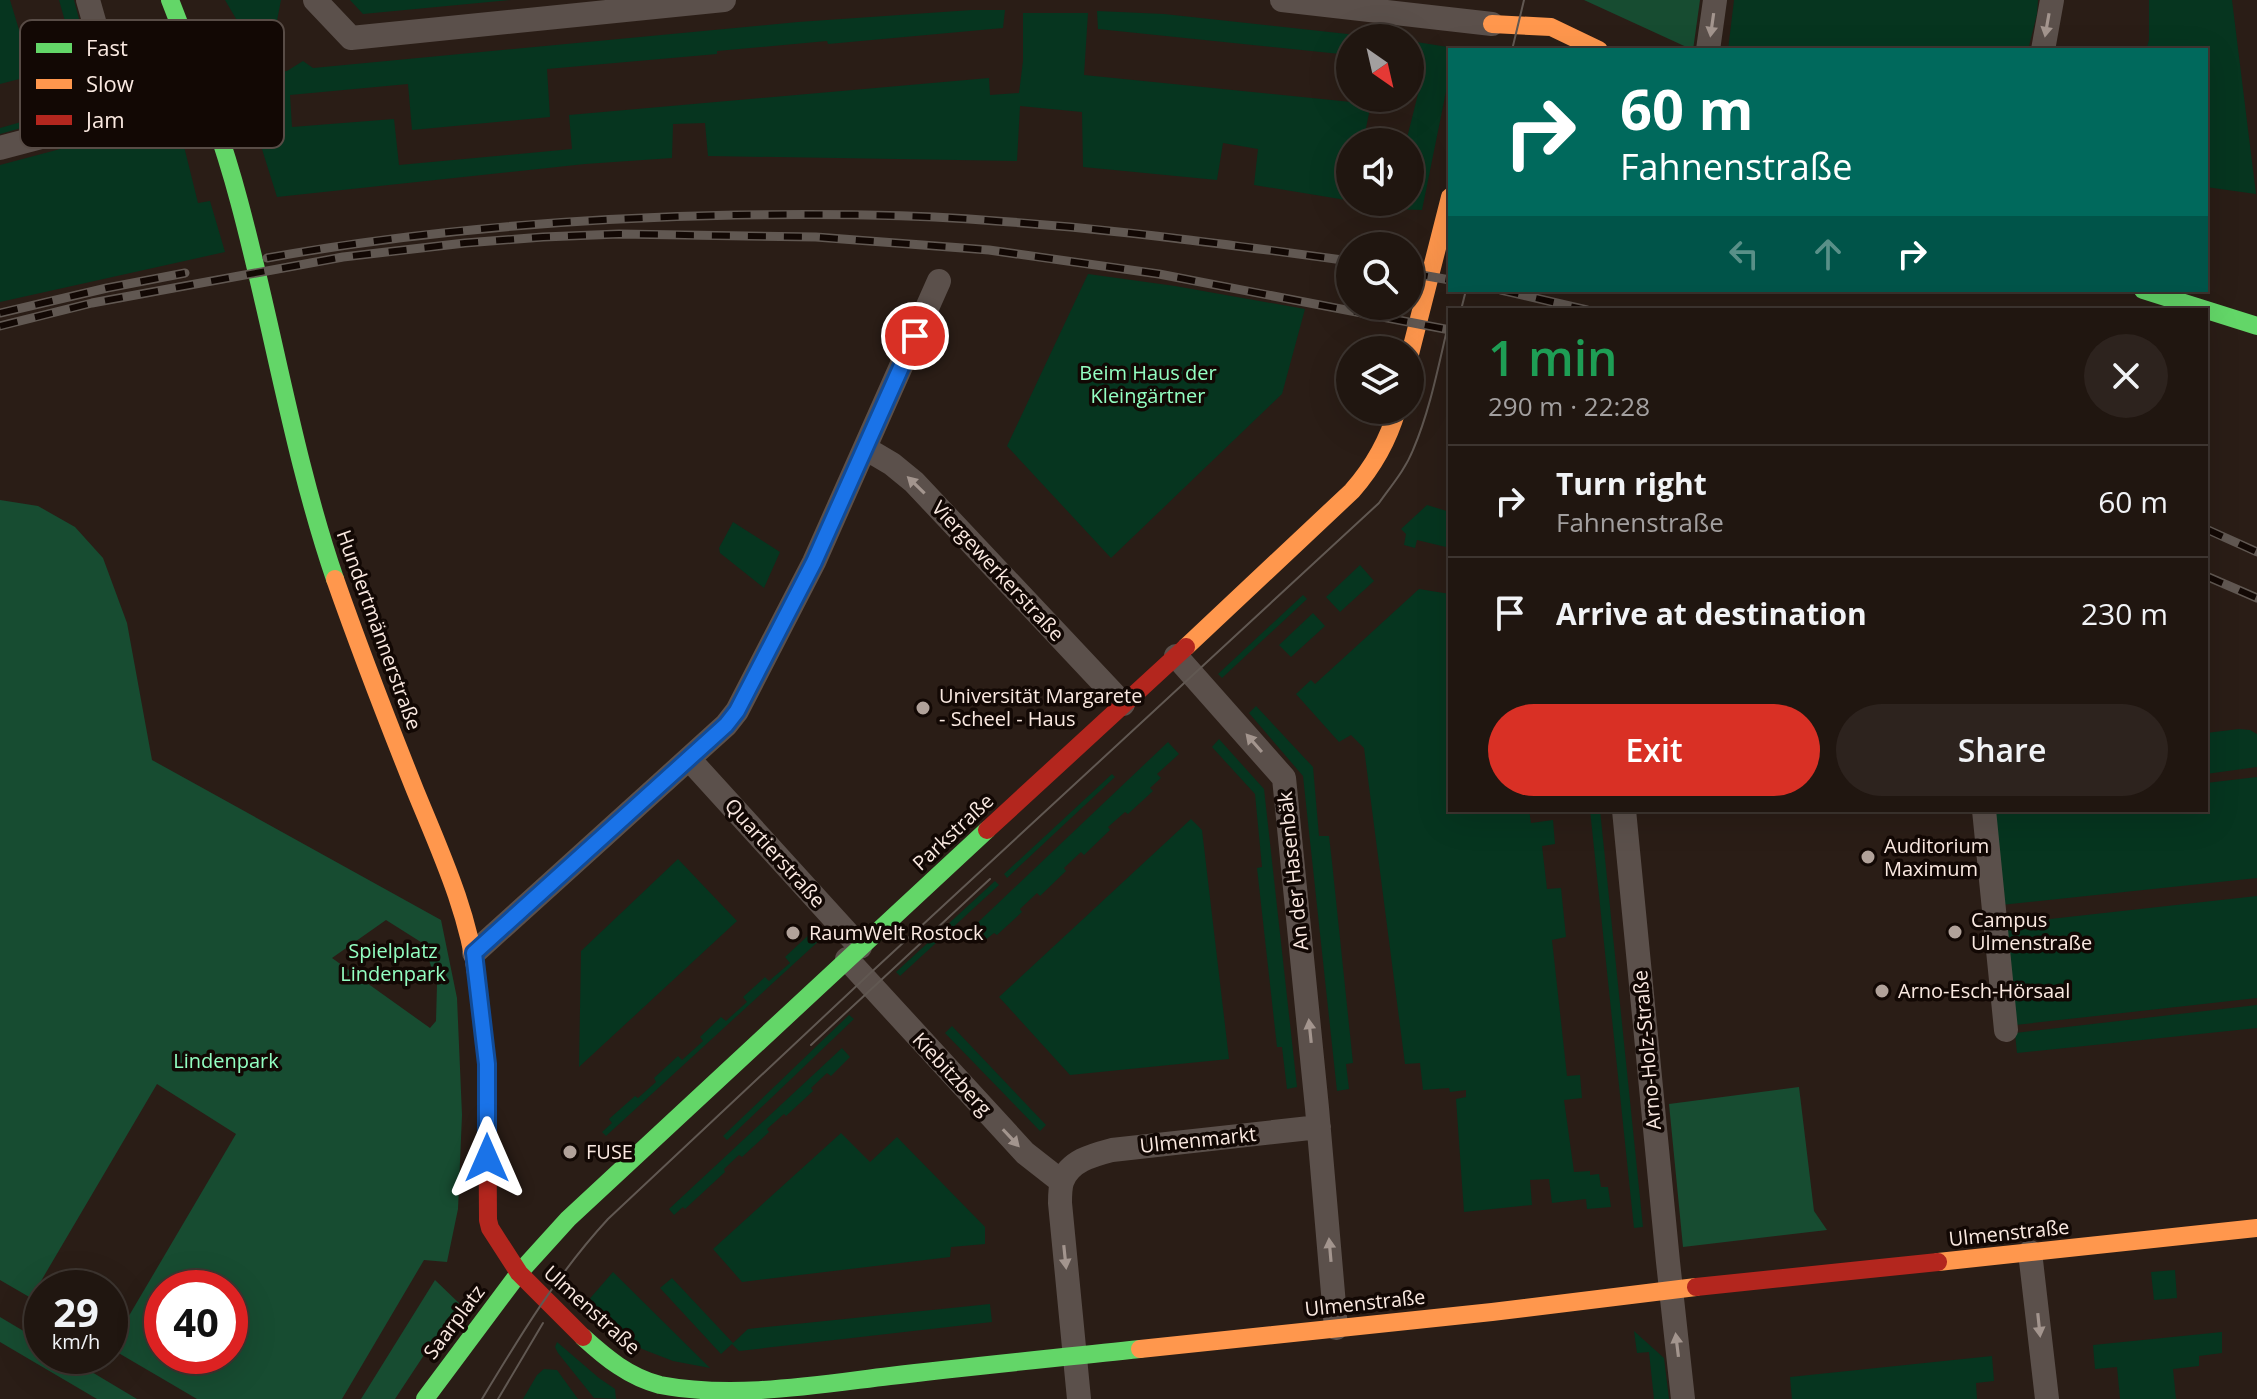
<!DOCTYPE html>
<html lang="en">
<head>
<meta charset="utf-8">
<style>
	body { margin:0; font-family:"Open Sans",sans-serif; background:#2d231e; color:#f1f3f6; height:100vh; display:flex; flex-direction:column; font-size:30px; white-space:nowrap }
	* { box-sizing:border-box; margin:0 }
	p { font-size:26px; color:#a29f9f }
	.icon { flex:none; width:44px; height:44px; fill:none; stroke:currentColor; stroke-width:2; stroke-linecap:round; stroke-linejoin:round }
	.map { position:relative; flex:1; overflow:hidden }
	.side { position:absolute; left:1448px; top:308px; width:760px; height:504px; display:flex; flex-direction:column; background:#201610; border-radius:0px; box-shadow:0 8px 32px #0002,0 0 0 2px #3d3530 }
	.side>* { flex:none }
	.hud { position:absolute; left:1448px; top:48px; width:760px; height:244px; border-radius:0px; box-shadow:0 8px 32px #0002,0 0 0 2px #3d3530; background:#00695c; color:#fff; overflow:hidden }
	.needle { width:52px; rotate:146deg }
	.buttons { position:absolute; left:1336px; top:24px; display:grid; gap:16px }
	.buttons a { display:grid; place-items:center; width:88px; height:88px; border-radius:50%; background:#201610; box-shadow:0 8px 32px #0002,0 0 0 2px #3d3530; font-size:40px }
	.speed { position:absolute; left:24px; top:1270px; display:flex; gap:16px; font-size:40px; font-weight:700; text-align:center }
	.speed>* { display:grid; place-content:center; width:104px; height:104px; border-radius:50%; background:#201610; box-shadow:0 8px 32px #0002,0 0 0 2px #3d3530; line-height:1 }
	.speed small { font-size:20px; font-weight:400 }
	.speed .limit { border:12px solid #d22; background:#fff; color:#111 }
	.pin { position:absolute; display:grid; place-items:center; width:68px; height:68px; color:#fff; margin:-34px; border:4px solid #fff; border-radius:50%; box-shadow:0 2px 8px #0007 }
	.me { position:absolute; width:88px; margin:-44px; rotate:0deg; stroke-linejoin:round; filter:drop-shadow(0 0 6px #0008) }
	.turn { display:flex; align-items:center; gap:28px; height:168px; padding:0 40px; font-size:36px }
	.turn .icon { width:104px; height:104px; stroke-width:2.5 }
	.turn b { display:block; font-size:56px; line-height:68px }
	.lanes { display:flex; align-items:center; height:76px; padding:0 40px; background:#0003; justify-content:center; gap:40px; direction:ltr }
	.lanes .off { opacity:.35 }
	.round { display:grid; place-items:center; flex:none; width:84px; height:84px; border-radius:42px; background:#2d231e }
	.summary { display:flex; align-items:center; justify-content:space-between; height:136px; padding:0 40px }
	h1 { font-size:48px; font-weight:600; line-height:60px; color:#1e9e55 }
	.button { display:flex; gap:16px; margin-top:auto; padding:16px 40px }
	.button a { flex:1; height:92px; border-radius:48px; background:#d93025; color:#fff; font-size:32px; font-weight:600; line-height:92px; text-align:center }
	.button a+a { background:#2d231e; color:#f1f3f6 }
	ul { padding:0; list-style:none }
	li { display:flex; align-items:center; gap:24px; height:112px; padding:0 40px; border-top:2px solid #3d3530 }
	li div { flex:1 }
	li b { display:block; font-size:30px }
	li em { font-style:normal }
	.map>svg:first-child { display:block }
	.green { fill:#06351f }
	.forest { fill:#174c31; fill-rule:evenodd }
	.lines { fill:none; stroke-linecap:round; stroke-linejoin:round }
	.street { stroke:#5b504b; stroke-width:24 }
	.fast { stroke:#63d668; stroke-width:18 }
	.slow { stroke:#ff974d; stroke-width:18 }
	.jam { stroke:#b3261e; stroke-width:18 }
	.tram { stroke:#615852; stroke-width:2 }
	.rail-casing { stroke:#615852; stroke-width:9 }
	.rail { stroke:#120804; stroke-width:6; stroke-dasharray:18; stroke-linecap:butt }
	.oneway { fill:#a3958e }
	.route-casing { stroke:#114b97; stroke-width:20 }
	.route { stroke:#1a73e8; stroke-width:14 }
	.poi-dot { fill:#b1a29a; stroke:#120804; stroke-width:3 }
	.labels { text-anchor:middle; stroke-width:7; stroke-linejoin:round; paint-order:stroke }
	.park-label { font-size:20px; fill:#93ffc2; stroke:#120804 }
	.street-label { font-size:20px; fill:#fae9e1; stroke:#120804 }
	.poi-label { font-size:20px; fill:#fae9e1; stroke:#120804; text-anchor:start }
	.key { fill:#120804; stroke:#584c46; stroke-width:2 }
	.key-label { font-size:22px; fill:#fae9e1 }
</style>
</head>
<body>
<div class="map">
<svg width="2257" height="1399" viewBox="0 0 2257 1399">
	<rect width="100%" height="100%" fill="#2a1d16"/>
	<path class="green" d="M0,0H10L23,43L31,41L36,57L27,61L31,76L0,84Z
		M59,0H74L102,105L0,134V128L88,103Z
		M225,0H281L275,31L242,29Z
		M350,0H511L363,14Z
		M1734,0H2038L2037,14L2028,50H1728Z
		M2149,0H2232L2256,194L2206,187V50H2146L2149,40Z
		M972,10H1005L1003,28L828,44L827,41L717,51V54L547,69L550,117L412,130L408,84L290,95L292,127L394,119L399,165L572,149L569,115L989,78L990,95L1019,93L1023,61V13H1088L1084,75L1371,104L1363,142H1350V182L1346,200L1254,185L1258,149L1223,143L1217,180L1083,167L1082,112L1020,106L1017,161L708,156L705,123L673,124L672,158L585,164L277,197L239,76L287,71L303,61L313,68L798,22Z
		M1097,11L1164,14L1384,38H1350V55L1098,29Z
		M1410,41L1448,47L1452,50L1450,72L1422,210L1392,209L1394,202H1410V142H1406L1422,78L1410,75Z
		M177,118L198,203L210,201L225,252L0,302V165Z
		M1088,274L1175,286L1305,309L1282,394L1111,558L1007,446Z
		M1427,505L1450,512V548L1417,540L1415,548L1404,545L1406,534L1401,529Z
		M733,522L780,552L764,588L720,553L719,548Z
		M1360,565L1374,581L1340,612L1326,597Z
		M1419,589L1450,594V810H1529L1531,823L1553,820L1555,844L1542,846L1547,889L1561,888L1566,937L1552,940L1567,1076L1580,1075L1582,1098L1564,1100L1574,1172L1590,1171V1175L1599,1174L1601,1187H1608L1611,1207L1587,1209L1586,1199L1552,1203L1549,1179L1530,1180L1532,1205L1464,1212L1456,1099L1466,1097V1090L1450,1092L1449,1088L1423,1090L1420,1063L1405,1064L1364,748L1351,735L1339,742L1296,694L1311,680L1315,684Z
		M1303,595L1307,599L1222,678L1218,674Z
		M1313,613L1325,626L1291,657L1279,645Z
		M1256,706L1313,767L1319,836H1329L1332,862L1353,1063L1346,1064L1349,1089L1337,1091L1303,776L1249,713Z
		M2239,729L2250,730L2257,734V767L2206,774V733Z
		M1219,739L1264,789L1297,1087L1287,1089L1282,1047H1277L1257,868L1262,867L1255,794L1212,747Z
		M1168,742L1179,754L1157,774L1161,778L1150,788L1153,791L1128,814L1125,812L1108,827L1110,830L1084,855L1081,852L1064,868L1066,871L1040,896L1037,893L1020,909L1022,912L997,935L994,933L984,941L972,928Z
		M1112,774L1115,777L1007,878L1004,874Z
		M2257,777V878L2001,905L1990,810H2206V783Z
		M1590,810H1600L1643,1227L1634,1228Z
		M1191,819L1202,830L1229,1059L1070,1075L999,997Z
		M678,859L737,921L579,1067L581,951Z
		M995,881L999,885L900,976L896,972Z
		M2257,896V998L2015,1025L2004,924Z
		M814,930L822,938L606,1136L602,1132L612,1123L609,1119L635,1096L638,1098L656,1082L654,1078L678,1056L682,1060L703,1041L700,1037L721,1017L726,1021L747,1002L743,997L765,977L769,981L790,963L785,957Z
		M2257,1005V1028L2017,1053L2015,1033Z
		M849,1015L854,1019L727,1140L723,1136Z
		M952,1026L1046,1125L1040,1131L945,1033Z
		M842,1048L850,1057L831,1076L827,1073L811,1088L813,1091L786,1116L784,1114L767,1129L769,1132L742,1157L739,1155L724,1169L725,1172L685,1209L683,1207L674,1215L669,1209Z
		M841,1133L870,1162L897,1137L985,1227V1244L951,1247L950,1257L742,1282L713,1249Z
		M2175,1270L2177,1298L2154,1300L2151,1272Z
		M613,1272L710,1368L673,1361L642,1349L586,1303Z
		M672,1278L733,1343L748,1329L990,1304L992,1322L739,1351L732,1344L721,1354L660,1288Z
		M1634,1331L1664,1358L1669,1399H1654L1649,1352L1637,1353Z
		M2222,1332V1353L2199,1356V1366L2173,1369L2176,1399H2120L2117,1367L2095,1369L2093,1345Z
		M557,1342L599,1378L615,1389L616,1399L594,1398L558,1353L555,1347Z
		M1992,1356L1994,1381L1976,1383L1977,1399H1792L1790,1377Z
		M544,1369L557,1370L578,1399H523L537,1375Z"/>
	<path class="forest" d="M1584,0H1700L1693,50Z
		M0,500L38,506L75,527L103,558L127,623L152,760L441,920L457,998L462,1115L458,1209L447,1262L424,1260L342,1399H197L110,1348L236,1134L157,1084L31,1298L0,1280ZM386,920L424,944L437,985L436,1021L430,1028L332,958ZM162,1288H230V1356H162Z
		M1799,1087L1814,1211L1827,1230L1683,1247L1669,1104Z
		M435,1280L462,1306L424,1355L395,1399H361Z
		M0,1317L42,1342V1356H65L137,1399H97L0,1342Z"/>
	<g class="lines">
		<path class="street" d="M315,0L351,38L724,0
			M1282,0L1492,24
			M1708,50L1715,0
			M2043,50L2052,0
			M0,148L121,116L88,0
			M865,448L892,464L914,482L1123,704
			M1176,656L1284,778L1317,1108L1336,1328
			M689,759L860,947
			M1624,810L1668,1262L1683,1399
			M1984,810L2006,1030
			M474,953L726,725L737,711L814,562L939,281
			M847,959L1025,1153L1062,1182
			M2030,1252L2047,1399
			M1079,1399L1060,1203C1060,1196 1060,1188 1062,1182C1069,1161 1093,1155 1112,1150L1319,1127"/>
		<path class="fast" d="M170,0C196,66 221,133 239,201C273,327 293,456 335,579
			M2143,290L2257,326
			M583,1337C606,1358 629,1377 660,1385C735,1399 815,1385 890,1376C973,1366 1057,1358 1140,1349
			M425,1399L519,1273L568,1219L987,830"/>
		<path class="slow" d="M1492,24L1551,27L1599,50
			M1410,354L1450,197
			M335,579C360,650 387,720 415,790C440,851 469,913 477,980
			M1186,647L1352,491C1374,466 1388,441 1397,410
			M1938,1262L2257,1228
			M1140,1349L1492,1312L1696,1287"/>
		<path class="jam" d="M987,830L1186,647
			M477,980L487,1064L488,1220L490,1228L519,1273L583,1337
			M1696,1287L1938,1262"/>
		<path class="tram" d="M1512,50L1524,0
			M1461,310L1466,290
			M811,1045L990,879
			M482,1399C520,1336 558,1273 608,1219L865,978L1379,503C1391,486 1405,470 1413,450C1431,408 1439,362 1450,317
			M498,1399L543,1323"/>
		<defs>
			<path id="rail" d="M267,258C422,230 579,218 736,215C823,214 909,214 996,221C1115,229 1232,245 1350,261
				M1410,273L1450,280
				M1501,290L1587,310
				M0,313L107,288L185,273
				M0,326L92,303L343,257L465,243L543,237L619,234L816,237L989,250L1159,274L1450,330
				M2206,529L2257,552
				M2206,576L2257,598"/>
		</defs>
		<use href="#rail" class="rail-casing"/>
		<use href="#rail" class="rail"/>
	</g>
	<defs><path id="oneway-solid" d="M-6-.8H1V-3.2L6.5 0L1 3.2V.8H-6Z" transform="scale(2)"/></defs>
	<g class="oneway">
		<use href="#oneway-solid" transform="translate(1712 25) rotate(98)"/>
		<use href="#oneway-solid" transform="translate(2047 25) rotate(100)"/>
		<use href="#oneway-solid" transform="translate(916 485) rotate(-136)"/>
		<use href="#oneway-solid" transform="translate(1254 743) rotate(-131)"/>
		<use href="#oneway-solid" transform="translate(1310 1031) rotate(-96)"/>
		<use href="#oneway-solid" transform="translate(1011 1138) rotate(47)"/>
		<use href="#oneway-solid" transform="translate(1330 1250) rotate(-95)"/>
		<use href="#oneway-solid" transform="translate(1065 1257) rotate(84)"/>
		<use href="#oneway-solid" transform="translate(2039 1325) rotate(84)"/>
		<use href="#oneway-solid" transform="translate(1677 1345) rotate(-97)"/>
	</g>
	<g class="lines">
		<defs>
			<path id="route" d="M487,1158V1064L474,953L726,725L737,711L814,562L915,336"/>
		</defs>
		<use href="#route" class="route-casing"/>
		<use href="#route" class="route"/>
	</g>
	<g class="poi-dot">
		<circle cx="923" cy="708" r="8"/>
		<circle cx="1868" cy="857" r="8"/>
		<circle cx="1955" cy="932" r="8"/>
		<circle cx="793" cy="933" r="8"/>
		<circle cx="1882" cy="991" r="8"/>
		<circle cx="570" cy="1152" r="8"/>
	</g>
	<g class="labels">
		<g class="park-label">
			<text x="1148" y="380">Beim Haus der<tspan x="1148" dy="23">Kleingärtner</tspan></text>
			<text x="393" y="958">Spielplatz<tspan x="393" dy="23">Lindenpark</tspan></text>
			<text x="226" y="1068">Lindenpark</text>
		</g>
		<g class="street-label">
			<text transform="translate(998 571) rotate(47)" y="7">Viergewerkerstraße</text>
			<text transform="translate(379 630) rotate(70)" y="7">Hundertmännerstraße</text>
			<text transform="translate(953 832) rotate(-43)" y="7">Parkstraße</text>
			<text transform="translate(775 853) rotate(48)" y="7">Quartierstraße</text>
			<text transform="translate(1293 871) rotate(-96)" y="7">An der Hasenbäk</text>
			<text transform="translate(1647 1050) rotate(-95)" y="7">Arno-Holz-Straße</text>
			<text transform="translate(952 1074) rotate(47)" y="7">Kiebitzberg</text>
			<text transform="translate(1198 1140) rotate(-6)" y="7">Ulmenmarkt</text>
			<text transform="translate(2009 1233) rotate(-6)" y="7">Ulmenstraße</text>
			<text transform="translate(1365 1303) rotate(-6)" y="7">Ulmenstraße</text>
			<text transform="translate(592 1310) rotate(42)" y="7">Ulmenstraße</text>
			<text transform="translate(454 1322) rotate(-53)" y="7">Saarplatz</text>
		</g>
		<g class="poi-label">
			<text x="939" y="703">Universität Margarete<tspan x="939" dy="23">- Scheel - Haus</tspan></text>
			<text x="1884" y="853">Auditorium<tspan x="1884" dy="23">Maximum</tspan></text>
			<text x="1971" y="927">Campus<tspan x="1971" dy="23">Ulmenstraße</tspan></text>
			<text x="809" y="940">RaumWelt Rostock</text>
			<text x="1898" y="998">Arno-Esch-Hörsaal</text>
			<text x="586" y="1159">FUSE</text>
		</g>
	</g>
	<rect x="20" y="20" width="264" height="128" rx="12" class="key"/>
	<rect x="36" y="43" width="36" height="10" fill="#63d668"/>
	<rect x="36" y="79" width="36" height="10" fill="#ff974d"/>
	<rect x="36" y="115" width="36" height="10" fill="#b3261e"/>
	<g class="key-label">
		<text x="86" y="56">Fast</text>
		<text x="86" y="92">Slow</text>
		<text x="86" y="128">Jam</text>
	</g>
</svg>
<div class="buttons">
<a><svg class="needle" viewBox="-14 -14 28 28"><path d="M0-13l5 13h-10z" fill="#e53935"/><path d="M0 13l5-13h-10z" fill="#a29f9f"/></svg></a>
<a><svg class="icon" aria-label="sound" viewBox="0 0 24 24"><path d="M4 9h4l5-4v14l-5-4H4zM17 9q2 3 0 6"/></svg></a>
<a><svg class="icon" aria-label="search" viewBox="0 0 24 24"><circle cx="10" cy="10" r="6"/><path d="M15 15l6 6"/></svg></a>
<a><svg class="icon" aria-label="layers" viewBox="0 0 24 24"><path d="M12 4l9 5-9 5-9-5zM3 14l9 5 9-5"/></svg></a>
</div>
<div class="speed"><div>29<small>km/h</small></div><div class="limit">40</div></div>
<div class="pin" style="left:915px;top:336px;background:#d93025"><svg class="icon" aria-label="arrive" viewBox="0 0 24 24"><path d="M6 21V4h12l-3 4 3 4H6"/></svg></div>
<svg class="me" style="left:487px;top:1158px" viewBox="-20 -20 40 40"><path d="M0-17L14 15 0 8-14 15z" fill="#1a73e8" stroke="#fff" stroke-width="4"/></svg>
<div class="hud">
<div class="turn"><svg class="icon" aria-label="right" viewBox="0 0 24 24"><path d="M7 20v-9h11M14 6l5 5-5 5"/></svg><div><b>60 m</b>Fahnenstraße</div></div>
<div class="lanes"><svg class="icon off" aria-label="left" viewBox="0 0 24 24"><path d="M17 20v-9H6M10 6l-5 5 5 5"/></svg><svg class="icon off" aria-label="ahead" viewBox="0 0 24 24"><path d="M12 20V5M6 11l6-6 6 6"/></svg><svg class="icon" aria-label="right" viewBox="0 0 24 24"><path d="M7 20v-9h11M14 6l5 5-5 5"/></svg></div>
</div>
<section class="side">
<div class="summary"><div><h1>1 min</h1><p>290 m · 22:28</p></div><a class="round"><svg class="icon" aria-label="close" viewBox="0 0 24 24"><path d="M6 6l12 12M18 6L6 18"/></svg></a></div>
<ul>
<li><svg class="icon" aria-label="right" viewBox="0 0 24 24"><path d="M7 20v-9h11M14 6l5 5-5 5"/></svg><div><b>Turn right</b><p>Fahnenstraße</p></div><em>60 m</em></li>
<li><svg class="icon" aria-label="arrive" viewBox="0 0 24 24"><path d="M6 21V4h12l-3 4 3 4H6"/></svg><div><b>Arrive at destination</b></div><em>230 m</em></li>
</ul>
<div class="button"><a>Exit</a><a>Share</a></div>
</section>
</div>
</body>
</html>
